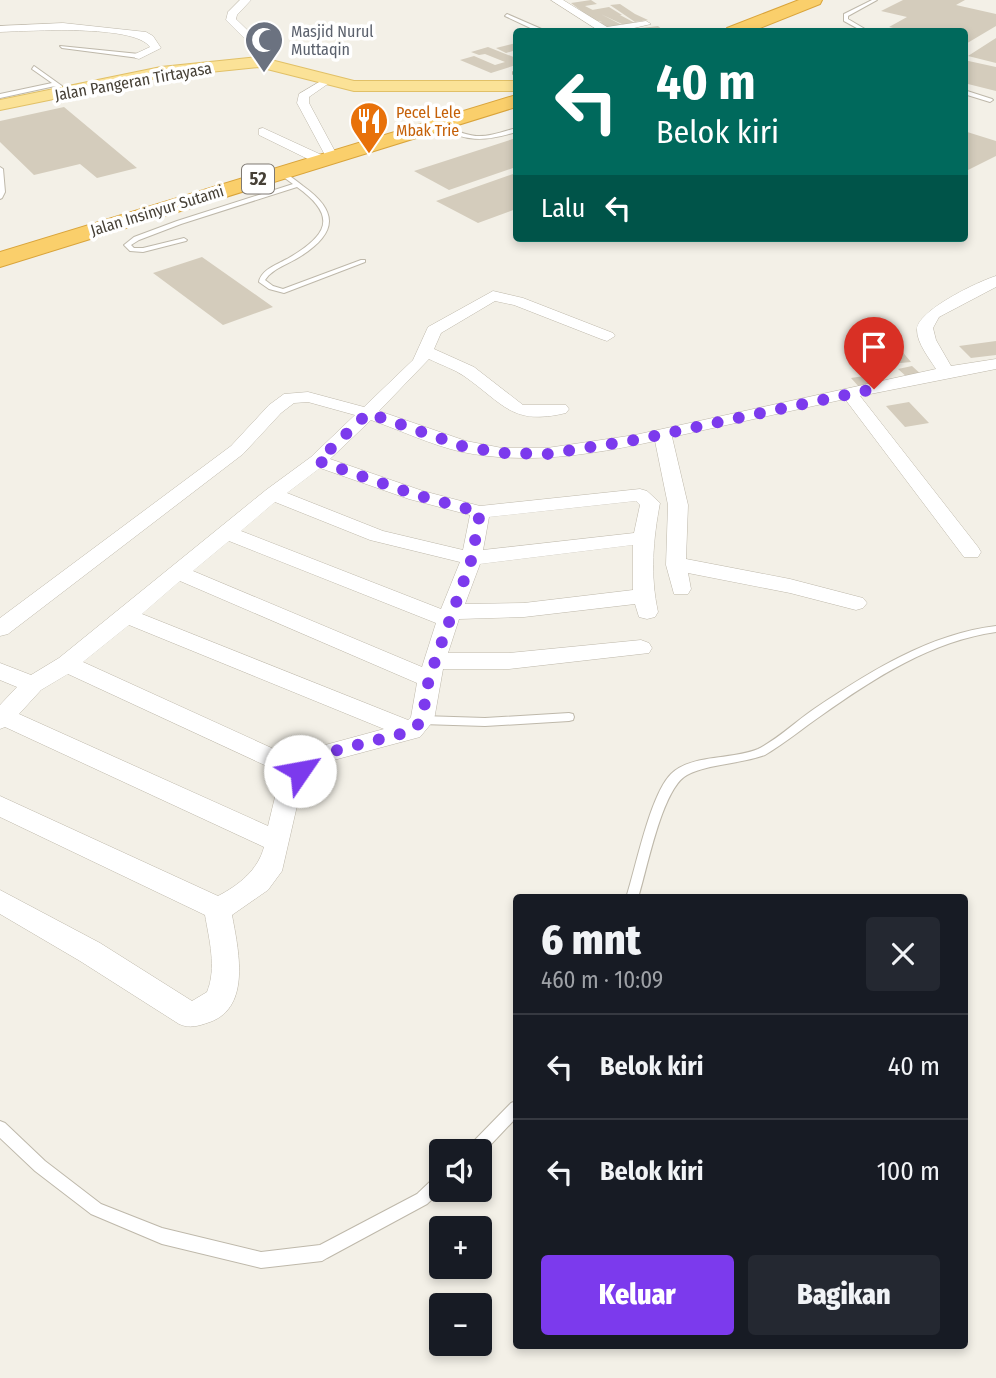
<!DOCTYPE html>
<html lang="id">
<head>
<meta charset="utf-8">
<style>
	body { margin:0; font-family:"Fira Sans Condensed",sans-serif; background:#242831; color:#f1f3f6; height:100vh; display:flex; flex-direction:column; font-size:26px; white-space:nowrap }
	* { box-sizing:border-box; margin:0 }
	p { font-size:23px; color:#9ea1a6 }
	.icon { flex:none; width:38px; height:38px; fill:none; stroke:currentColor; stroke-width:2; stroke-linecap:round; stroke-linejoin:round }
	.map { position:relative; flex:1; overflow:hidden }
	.panel { position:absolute; left:513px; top:894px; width:455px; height:455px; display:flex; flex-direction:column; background:#171b24; border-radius:7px; box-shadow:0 4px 10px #0003 }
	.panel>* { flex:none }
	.guide { position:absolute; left:513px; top:28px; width:455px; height:214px; border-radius:7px; box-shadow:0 4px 10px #0003; background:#00695c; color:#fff; overflow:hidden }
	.fabs { position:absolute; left:429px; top:1139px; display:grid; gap:14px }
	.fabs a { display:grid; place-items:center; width:63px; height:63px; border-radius:7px; background:#171b24; box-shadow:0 4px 10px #0003; font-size:35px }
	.pin { position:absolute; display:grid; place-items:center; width:60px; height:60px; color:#fff; margin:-72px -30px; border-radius:50% 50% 50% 0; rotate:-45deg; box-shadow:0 0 7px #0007 }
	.pin .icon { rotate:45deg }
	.me { position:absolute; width:77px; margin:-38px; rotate:57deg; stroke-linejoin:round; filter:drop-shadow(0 0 5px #0008) }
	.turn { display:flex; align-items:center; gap:24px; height:147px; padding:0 28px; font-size:32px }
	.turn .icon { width:91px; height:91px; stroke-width:2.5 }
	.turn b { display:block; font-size:49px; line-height:60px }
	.then { display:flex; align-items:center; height:66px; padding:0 28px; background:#0003; gap:14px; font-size:26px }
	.round { display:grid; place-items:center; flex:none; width:74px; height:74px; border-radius:7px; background:#242831 }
	.head { display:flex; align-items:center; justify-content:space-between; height:119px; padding:0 28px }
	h1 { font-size:42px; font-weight:800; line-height:52px }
	.cta { display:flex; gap:14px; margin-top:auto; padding:14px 28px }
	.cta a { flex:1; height:80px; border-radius:7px; background:#7c3aed; color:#fff; font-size:28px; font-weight:800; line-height:80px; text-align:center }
	.cta a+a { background:#242831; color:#f1f3f6 }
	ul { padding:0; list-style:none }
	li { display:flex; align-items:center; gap:21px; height:105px; padding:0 28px; border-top:2px solid #363941 }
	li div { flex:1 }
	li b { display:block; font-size:26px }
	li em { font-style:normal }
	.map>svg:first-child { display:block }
	.building { fill:#d4ccbc }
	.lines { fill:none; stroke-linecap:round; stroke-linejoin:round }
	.lane-casing { stroke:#beb8aa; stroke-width:2 }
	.street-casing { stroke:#beb8aa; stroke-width:1 }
	.primary-casing { stroke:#e1c067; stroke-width:2 }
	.highway-casing { stroke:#d9a43b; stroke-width:2 }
	.lane { fill:#fff; fill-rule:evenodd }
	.street { fill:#fff; fill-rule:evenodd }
	.primary { fill:#fbe297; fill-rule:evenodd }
	.highway { fill:#facf6b; fill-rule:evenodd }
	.route { stroke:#7c3aed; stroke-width:12; stroke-dasharray:0 21.6 }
	.labels { text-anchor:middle; stroke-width:7; stroke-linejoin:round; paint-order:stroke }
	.far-worship-label { font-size:16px; fill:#5b616d; stroke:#fff; text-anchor:start }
	.far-street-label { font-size:16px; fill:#464036; stroke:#fff }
	.far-food-label { font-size:16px; fill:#c56008; stroke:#fff; text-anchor:start }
	.shield { fill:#fff; stroke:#7e7972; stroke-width:2 }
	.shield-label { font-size:18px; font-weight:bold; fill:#464036 }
</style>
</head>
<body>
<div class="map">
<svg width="996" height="1378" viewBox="0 0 996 1378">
	<rect width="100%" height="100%" fill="#f3f0e7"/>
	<path class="building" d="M591,0L597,4L585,6L622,25L605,28L597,23L602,22L593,20L571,3Z
		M903,0H965L956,5L996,14V26L964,45V32H909L889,27L907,17L881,11Z
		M620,4L635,14L648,20L635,22L610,5Z
		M609,7L622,15H620L635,23L624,25L592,10Z
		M658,26L665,32H626V30Z
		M996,38V63L968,56Z
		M516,43V50L506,53L496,48Z
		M488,47L516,58V65L491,73L460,60L474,56L495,65L505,62L485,54L479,55L471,52Z
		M964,60L996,67V91L964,83Z
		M64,107L137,168L97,178L80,164L34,175L0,142V121Z
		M964,131L996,141V156L964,172Z
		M516,138V167L449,190L414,171Z
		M516,173V209L478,223L436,201Z
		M202,257L273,307L223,325L153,273Z
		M875,324L884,333L868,335L860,326Z
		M889,336L911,362L890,364L868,338Z
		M867,341L875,349L852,352L845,344Z
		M996,341V355L971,358L959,346Z
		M875,353L885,365L861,368L851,357Z
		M912,366L923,376L908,378L898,369Z
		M872,368L885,383L874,385L861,370Z
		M864,376L873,386L860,388L851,378Z
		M909,402L929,423L905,427L886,406Z"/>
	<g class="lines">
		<defs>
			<path id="lane" d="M872,0H877L848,16V19L870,32H864L844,21V14Z
				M507,14L546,31V32H539L505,16Z
				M60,46L139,54L142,56L139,58L62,48Z
				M34,66L62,86V88L55,86L0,98V94L52,83L32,69Z
				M513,72H516V74H513Z
				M964,90L992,99L993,100L990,102L964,94Z
				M438,123C475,139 477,140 516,128V132C483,142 467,142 436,126L435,125Z
				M0,167L3,169L5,192L2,198L0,199Z
				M280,170C288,174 295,180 303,186C338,211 338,232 301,256C289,264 273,268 265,280L273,286L283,289L361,260H365V262L284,293L269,289L259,282C261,270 276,265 287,259C327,236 339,217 297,187L181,224L139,240L131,245L134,248H143L184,238L187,240L186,241L143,252L130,251L124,245L134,237L177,221L293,184L278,173L277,172Z
				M996,626V632C932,641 874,678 822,715C803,728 785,743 765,755C741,764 707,764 687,775C662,788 647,870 638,898H626C636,867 650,795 671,774C691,754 733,760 758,749C778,739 795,722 814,709C869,672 929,634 996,626Z
				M569,713L573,714L574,717L573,720L569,721L485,726L422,724L418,723L417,720L418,717L422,716L485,718Z
				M516,1101V1118L480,1156V1152H466L468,1147L511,1103Z
				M0,1121L5,1123L45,1161L101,1204L162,1228L261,1252L320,1245L417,1194L436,1176L441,1174L442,1190L427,1204L327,1258L322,1261L261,1268L162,1244L91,1214L35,1171L0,1138Z"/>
			<path id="street" d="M240,0H251L237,15L236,19L272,54V66H264L263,57L226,20L228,12Z
				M551,0H563L607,27L646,21L651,24L617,32H601Z
				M63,23L146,32L153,36L161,48L139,59L135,58V54L150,47C134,24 29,31 0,32V26Z
				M326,78L332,81L309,97V103L338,157L332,161L326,157L297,103L299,94Z
				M263,128L326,157L327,160L321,164L316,163L259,135V129Z
				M996,276V287L939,317L933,328L936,340L951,366L996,359V369L860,396L978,547L981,552L978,557H964L845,399L672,437L688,505L686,559L790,579L863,598L867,603L863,608L856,610L790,593L688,573L691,589L688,594H674L666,565L668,505L655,441C590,455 527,465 462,452C431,445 400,430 371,420L330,459L423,491L480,506L640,489L647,491L660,503C653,539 650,576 658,612L655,617L647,619L639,617L635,604L524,617L459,619L448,653H509L641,640L649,643L652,648L649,653L509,669H443L434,720L420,737L330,761L309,777L299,797L282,871L268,890L232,915C238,948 252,1007 210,1022C198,1026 190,1029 179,1024L80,961L0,914V890L100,943L192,1001L207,992C217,968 209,939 205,915L0,817V796L218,896C239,885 258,870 264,847L5,727L0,729V705L17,687L0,680V663L31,675L59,658L266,490L311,457L355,415L308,402L294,403L281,413L243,454L8,634L0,636V618L231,446L269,405L284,394L308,392L364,407L413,360L428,327L493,291L523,298L613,333L615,336L607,341L601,339L514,305L495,301L441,333L434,349L474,367L523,405H566L569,409L566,413C512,426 504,404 464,376C454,369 441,365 429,359L379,411L466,441L502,448H547L635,435L936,369C929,358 917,343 917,330C916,311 979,281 996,276ZM320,468L409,499L470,515L463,550L383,531L287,493ZM636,501L640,505L634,533L483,550L489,517ZM275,502L370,540L460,562L441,609L241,531ZM229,541L436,623L422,667L193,571ZM633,545V590L524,603L465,604L480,564ZM180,581L417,683L411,717L408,720L142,614ZM129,625L384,729L314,748L298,760L83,662ZM68,674L286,775L275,797L268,826L19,714L41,690Z"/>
			<path id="primary" d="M259,57L354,81H516V91H354L259,67L161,77L0,110V100L161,67Z"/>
			<path id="highway" d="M799,0H822L820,4L750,32H725L727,28Z
				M516,95V107L0,267V252Z"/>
		</defs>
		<use href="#lane" class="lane-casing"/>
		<use href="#street" class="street-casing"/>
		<use href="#primary" class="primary-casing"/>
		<use href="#highway" class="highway-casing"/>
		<use href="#lane" class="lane"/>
		<use href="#street" class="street"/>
		<use href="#primary" class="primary"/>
		<use href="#highway" class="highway"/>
	</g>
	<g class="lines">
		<path class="route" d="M300,771L322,754L412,731L422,720L429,678L472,558L480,512L416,495L318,461L368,413L462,446L502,453L547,454L635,440L874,389"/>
	</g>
	<defs>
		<symbol id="mosque-pin" viewBox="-11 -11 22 30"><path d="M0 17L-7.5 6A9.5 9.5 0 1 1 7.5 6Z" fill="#6b7280" stroke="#fff"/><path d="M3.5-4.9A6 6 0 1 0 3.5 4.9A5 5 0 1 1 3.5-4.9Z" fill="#fff"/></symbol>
		<symbol id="restaurant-pin" viewBox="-11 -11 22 30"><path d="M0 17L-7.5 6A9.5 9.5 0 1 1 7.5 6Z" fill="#e8710a" stroke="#fff"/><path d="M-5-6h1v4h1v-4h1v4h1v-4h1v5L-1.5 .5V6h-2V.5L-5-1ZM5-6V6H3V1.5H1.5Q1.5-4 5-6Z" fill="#fff"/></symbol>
	</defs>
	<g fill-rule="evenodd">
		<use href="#mosque-pin" x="242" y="18" width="44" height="60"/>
		<use href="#restaurant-pin" x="347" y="99" width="44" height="60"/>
	</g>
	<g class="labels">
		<g class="far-worship-label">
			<text x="291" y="37">Masjid Nurul<tspan x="291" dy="18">Muttaqin</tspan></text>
		</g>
		<g class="far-street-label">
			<text transform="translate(133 81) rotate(-10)" y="6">Jalan Pangeran Tirtayasa</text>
			<text transform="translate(157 210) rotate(-17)" y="6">Jalan Insinyur Sutami</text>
		</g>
		<g class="far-food-label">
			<text x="396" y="118">Pecel Lele<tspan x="396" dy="18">Mbak Trie</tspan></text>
		</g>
		<rect class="shield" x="242" y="164.5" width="32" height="29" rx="5"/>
		<g class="shield-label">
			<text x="258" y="185">52</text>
		</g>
	</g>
</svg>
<div class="fabs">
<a><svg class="icon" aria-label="sound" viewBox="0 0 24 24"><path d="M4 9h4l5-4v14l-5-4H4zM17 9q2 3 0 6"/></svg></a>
<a>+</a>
<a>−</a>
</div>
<div class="pin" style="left:874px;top:389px;background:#d93025"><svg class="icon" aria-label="arrive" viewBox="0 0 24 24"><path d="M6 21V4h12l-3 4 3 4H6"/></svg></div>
<svg class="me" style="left:300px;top:771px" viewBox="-20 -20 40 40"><circle r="19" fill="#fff"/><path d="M0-13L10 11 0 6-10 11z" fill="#7c3aed"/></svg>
<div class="guide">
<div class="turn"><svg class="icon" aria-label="left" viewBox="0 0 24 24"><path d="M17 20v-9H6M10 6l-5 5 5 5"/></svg><div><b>40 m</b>Belok kiri</div></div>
<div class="then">Lalu<svg class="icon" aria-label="left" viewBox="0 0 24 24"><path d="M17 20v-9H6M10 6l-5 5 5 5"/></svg></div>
</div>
<section class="panel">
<div class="head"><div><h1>6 mnt</h1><p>460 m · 10:09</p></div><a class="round"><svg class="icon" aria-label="close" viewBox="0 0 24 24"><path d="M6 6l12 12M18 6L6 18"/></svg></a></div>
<ul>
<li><svg class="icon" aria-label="left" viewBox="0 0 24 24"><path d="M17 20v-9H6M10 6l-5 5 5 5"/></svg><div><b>Belok kiri</b></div><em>40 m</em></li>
<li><svg class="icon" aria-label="left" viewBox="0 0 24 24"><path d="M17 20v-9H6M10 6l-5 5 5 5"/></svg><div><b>Belok kiri</b></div><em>100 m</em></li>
</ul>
<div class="cta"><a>Keluar</a><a>Bagikan</a></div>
</section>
</div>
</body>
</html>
